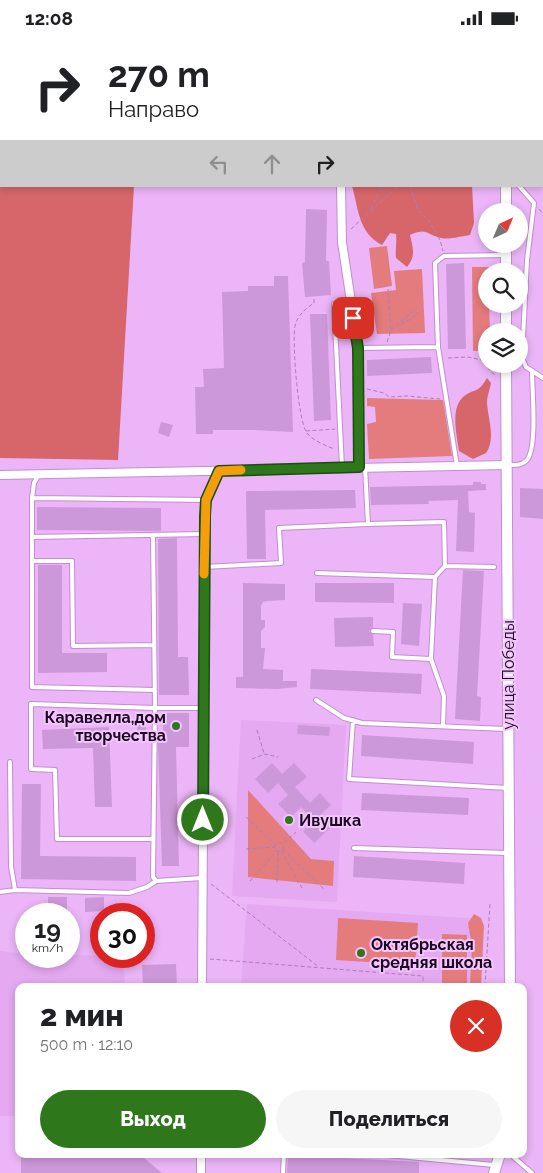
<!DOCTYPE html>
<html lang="ru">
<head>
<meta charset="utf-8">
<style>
	body { margin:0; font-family:Raleway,sans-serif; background:#f6f6f6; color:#202124; height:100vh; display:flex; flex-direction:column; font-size:19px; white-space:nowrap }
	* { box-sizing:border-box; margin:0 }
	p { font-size:16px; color:#757577 }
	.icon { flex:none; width:28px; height:28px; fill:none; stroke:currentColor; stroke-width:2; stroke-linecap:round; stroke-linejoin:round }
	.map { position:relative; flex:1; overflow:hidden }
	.panel { position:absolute; left:15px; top:948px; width:512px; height:175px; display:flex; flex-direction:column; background:#fff; border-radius:10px; box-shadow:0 2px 8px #0003 }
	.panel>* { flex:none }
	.guide { position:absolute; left:0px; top:0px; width:544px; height:152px; box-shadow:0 2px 8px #0003; background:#fff; color:#202124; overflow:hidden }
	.needle { width:32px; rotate:44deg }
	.buttons { position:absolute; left:478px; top:168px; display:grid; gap:10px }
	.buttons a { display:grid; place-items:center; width:50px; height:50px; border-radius:50%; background:#fff; box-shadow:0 2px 8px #0003; font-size:25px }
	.speed { position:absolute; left:15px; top:868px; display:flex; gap:10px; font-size:25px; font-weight:700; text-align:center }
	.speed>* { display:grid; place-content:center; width:65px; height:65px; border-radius:50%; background:#fff; box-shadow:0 2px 8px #0003; line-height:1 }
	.speed small { font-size:12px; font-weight:400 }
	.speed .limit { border:8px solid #d22; background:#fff; color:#111 }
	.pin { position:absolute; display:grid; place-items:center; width:42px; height:42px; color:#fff; margin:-21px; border-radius:10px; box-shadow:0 2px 8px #0006 }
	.me { position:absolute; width:55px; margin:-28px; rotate:0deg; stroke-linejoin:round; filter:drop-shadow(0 0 4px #0008) }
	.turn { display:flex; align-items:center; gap:18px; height:105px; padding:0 25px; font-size:22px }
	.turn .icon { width:65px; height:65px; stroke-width:2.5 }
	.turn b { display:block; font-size:35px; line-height:42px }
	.lanes { display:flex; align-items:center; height:48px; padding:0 25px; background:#0003; justify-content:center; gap:25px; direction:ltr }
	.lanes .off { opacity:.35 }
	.round { display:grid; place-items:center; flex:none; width:52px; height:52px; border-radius:26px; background:#f6f6f6 }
	.head { display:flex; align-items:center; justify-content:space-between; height:85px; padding:0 25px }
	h1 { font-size:30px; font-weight:800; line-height:38px }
	.button { display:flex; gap:10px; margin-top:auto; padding:10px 25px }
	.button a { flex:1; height:58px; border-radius:30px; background:#2e771b; color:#fff; font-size:20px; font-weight:800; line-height:58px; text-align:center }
	.button a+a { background:#f6f6f6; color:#202124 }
	.status { display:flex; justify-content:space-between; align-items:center; height:35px; padding:0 25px; background:#fff; direction:ltr }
	.status svg { height:14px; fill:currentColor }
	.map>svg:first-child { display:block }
	.built { fill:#e4a9f1 }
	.green { fill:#e47c7d }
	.forest { fill:#d6666a }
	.building { fill:#cd98d9 }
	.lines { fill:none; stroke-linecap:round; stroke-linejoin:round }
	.service-casing { stroke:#c28ece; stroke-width:6 }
	.minor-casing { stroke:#c28ece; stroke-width:10 }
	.tertiary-casing { stroke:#c28ece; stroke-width:12 }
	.path { stroke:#ab7fb5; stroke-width:1; stroke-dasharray:4 2.5; stroke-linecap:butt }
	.service { stroke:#fff; stroke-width:4 }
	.minor { stroke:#fff; stroke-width:8 }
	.tertiary { stroke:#fff; stroke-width:10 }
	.route-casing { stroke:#1e4d12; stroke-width:12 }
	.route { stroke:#2e771b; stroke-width:9 }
	.slow { stroke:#f59e0b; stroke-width:9 }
	.poi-dot { fill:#2e771b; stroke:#f2c6fc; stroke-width:2 }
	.labels { text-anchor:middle; stroke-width:4; stroke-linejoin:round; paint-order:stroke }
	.street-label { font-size:16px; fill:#1d0922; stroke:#f2c6fc }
	.poi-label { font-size:16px; font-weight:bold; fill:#1d0922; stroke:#f2c6fc; text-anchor:start }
</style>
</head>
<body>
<div class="status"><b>12:08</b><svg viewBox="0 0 49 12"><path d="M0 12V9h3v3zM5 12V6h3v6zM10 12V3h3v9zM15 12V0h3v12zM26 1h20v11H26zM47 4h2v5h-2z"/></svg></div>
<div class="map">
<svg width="543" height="1138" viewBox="0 0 543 1138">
	<rect width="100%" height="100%" fill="#ebb5f7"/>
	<path class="built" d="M241,685L346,690L337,867L232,861Z
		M247,869L480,884L476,951H241Z
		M0,916L26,919V921H69V920L121,921L124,937L125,951H19V1081H0Z"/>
	<path class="green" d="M387,211L392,251L374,254L369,213Z
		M472,232H489V236H486V269H489L490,296H486V316H473Z
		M422,234L425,298L377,299L371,258L396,255L394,236Z
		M367,363L443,365L452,421L369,424L367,389L376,387L375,372L367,371Z
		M248,755L311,824L334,826L333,851L248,842Z
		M474,879L481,883L484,891L481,951H468L470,950L472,911L468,888Z
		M338,883L418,888L415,930L336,925Z
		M442,899L467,900V949L442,948Z"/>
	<path class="forest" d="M0,0H144L1,1V151H134L118,425L0,423Z
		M352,151H472L474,188L470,200C461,201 449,205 441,203C426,200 428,192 410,200C413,213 416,221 407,232L396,223C395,215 397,207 396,199L390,198L382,210C358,197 359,175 352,151Z
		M487,343L491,348C490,354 487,361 487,368C488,384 496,404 486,418L473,424L459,416C457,401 450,374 463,362C474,353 478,359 487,343Z"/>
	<path class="building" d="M306,174L327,175L326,226H329L331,260L305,262L302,228L305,227Z
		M464,228L466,314H448L446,229Z
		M274,241H288L293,397L252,395H213V399H196L195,352H204L203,334L224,333L222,257L248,256V251H274Z
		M310,279H327L331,385L314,386Z
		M431,322L432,338L367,341V325Z
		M161,387L173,390L169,402L158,398Z
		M473,447H481V449H486V455L468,456L469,477L475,478L474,517L456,516L458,465L428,466L429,469L371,470L370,452L473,450Z
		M520,453L543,454V484L520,482Z
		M355,455L356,473L265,475L266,524H247L246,456Z
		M37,472L161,473V496L37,495Z
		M177,503L178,622H188L189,660H159L158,504Z
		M38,530H62V618H107V637L38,638Z
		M463,535L484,536L477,661L481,662L480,686L455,684Z
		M243,548L285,549V565L267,566L263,567L261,571V585H265V592L261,596V613H265L263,634L283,635V646H297V652L277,654L236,653V642H243Z
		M315,548H394V568L315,567Z
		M403,568L422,569L419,611L401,609Z
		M373,582V592L369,596L373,600L374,611L335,612L334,583Z
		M311,634L422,639L421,659L310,654Z
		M163,678H189V712H176L179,831H162L158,709V704L163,703Z
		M138,684H146V698H137Z
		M298,690L330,692L329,701L297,699Z
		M109,692L112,772H95L93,713L43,714L42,695Z
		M362,700L474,707L473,729L361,721Z
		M272,728L282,739L294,728L307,742L295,752L310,768L320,758L331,770L320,780L331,792L314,808L303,796L314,786L301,772L291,782L278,769L288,760L278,748L268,758L255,744Z
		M22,749H41L40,821L136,822V846L21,844Z
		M362,758L469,763L468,780L361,775Z
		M354,821L465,828L464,849L353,842Z
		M48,862H67V877H48Z
		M104,862V876L85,877V863Z
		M176,929L177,951H143L142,930Z
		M288,1120L419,1127V1138H287Z
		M21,1122H143L162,1138H21Z"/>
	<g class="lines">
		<defs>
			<path id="service" d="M519,151L534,168L527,225L522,323L526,332L543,343
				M358,313L438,312
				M508,430C515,430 520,431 526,426C538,416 532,354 532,337
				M457,431L438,312L435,228L444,221L506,220
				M342,432L334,269L350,268
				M38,441L34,448L32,463V652L154,655
				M32,463L206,465
				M368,489L444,487L445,531L494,532
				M153,500L155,673L153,842L156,846L202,843
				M32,502L205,499
				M32,526H72L73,611L153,610
				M204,532L281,528L279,493L368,489L365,432
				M317,538L435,542
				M373,596L393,597L392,622L431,624
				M316,665L344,683L362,688L506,694
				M353,685L349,744L508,753
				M443,691L444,661L431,624L435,542L445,531
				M10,727L11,831L15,855
				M153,804H57L55,735L31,734V669L155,673H203
				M354,813L507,818
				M0,857L15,855L129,858L147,852L156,846
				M377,1119L494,1130
				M510,1119L532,1138
				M283,1138L284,1119"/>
			<path id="minor" d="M360,1V0
				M341,151L342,207L358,313L359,432
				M0,440L507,430
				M202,951L205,481L206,465L219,436
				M201,1138V1119"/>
			<path id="tertiary" d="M506,0V1
				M506,176V151
				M506,209V236
				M506,269V296
				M506,329L510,951
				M494,1138L500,1119"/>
		</defs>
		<use href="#service" class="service-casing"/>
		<use href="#minor" class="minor-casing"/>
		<use href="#tertiary" class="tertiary-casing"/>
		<path class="path" d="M410,151L418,175L429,186L440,205L443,216
			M371,174L379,158L385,151
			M539,174L543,179
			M351,194L398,151
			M314,264V268C305,274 297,281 295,291C292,307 298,387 307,398C313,406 325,410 334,414
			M401,289L411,284L419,277
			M391,295L417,273
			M387,307L391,295L388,254
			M448,323L468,322L486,326
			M485,326L490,336L495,340
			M367,354L384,358L389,362L407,361L440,364
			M306,396L335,394
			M257,695L264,718
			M252,724L265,719L278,722
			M246,782L276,810
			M274.5 812a4.5 4.5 0 1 1 9 0a4.5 4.5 0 1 1-9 0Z
			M284,808L296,797
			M246,814L275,812
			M283,815L325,855
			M281,816L302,853
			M250,846L277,816
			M277,847L278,817
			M211,849L319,932
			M210,924L423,941V951
			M485,951L490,869"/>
		<use href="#service" class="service"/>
		<use href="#minor" class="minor"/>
		<use href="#tertiary" class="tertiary"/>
	</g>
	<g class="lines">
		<defs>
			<path id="route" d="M203,785L205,481L206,465L219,436L359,432L358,313L353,283"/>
		</defs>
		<use href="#route" class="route-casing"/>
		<use href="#route" class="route"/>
		<path class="slow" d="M204,539L206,465L219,436L241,435"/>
	</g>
	<g class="poi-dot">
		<circle cx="176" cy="691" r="5"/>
		<circle cx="289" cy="785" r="5"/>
		<circle cx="361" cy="918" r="5"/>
	</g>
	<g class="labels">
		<g class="street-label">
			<text transform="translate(508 640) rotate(-90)" y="6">улица Победы</text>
		</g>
		<g class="poi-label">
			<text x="166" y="688" text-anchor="end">Каравелла,дом<tspan x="166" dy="18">творчества</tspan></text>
			<text x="299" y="791">Ивушка</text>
			<text x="371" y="915">Октябрьская<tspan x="371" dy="18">средняя школа</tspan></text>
		</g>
	</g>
</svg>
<div class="buttons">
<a><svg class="needle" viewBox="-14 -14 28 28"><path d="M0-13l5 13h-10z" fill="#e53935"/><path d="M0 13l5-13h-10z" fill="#757577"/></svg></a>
<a><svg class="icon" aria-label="search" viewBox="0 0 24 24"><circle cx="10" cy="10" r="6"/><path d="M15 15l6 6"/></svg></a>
<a><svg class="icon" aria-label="layers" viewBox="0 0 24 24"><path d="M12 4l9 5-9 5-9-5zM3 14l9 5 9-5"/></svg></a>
</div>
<div class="speed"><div>19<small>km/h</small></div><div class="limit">30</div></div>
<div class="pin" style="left:353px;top:283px;background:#d93025"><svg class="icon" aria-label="arrive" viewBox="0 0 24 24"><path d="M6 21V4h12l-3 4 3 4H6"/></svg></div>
<svg class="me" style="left:203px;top:785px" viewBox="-20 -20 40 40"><circle r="17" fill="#2e771b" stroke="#fff" stroke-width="3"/><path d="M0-11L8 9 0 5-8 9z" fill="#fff"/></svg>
<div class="guide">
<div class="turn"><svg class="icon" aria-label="right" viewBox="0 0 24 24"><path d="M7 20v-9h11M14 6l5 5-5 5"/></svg><div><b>270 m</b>Направо</div></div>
<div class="lanes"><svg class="icon off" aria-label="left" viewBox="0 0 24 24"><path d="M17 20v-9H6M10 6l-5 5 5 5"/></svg><svg class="icon off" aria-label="ahead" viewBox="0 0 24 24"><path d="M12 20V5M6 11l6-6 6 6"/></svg><svg class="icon" aria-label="right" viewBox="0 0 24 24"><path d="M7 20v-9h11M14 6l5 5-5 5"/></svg></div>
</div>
<section class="panel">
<div class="head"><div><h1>2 мин</h1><p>500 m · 12:10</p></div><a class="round" style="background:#d93025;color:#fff"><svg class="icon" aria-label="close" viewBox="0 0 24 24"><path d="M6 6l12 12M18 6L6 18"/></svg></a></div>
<div class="button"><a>Выход</a><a>Поделиться</a></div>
</section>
</div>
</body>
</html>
